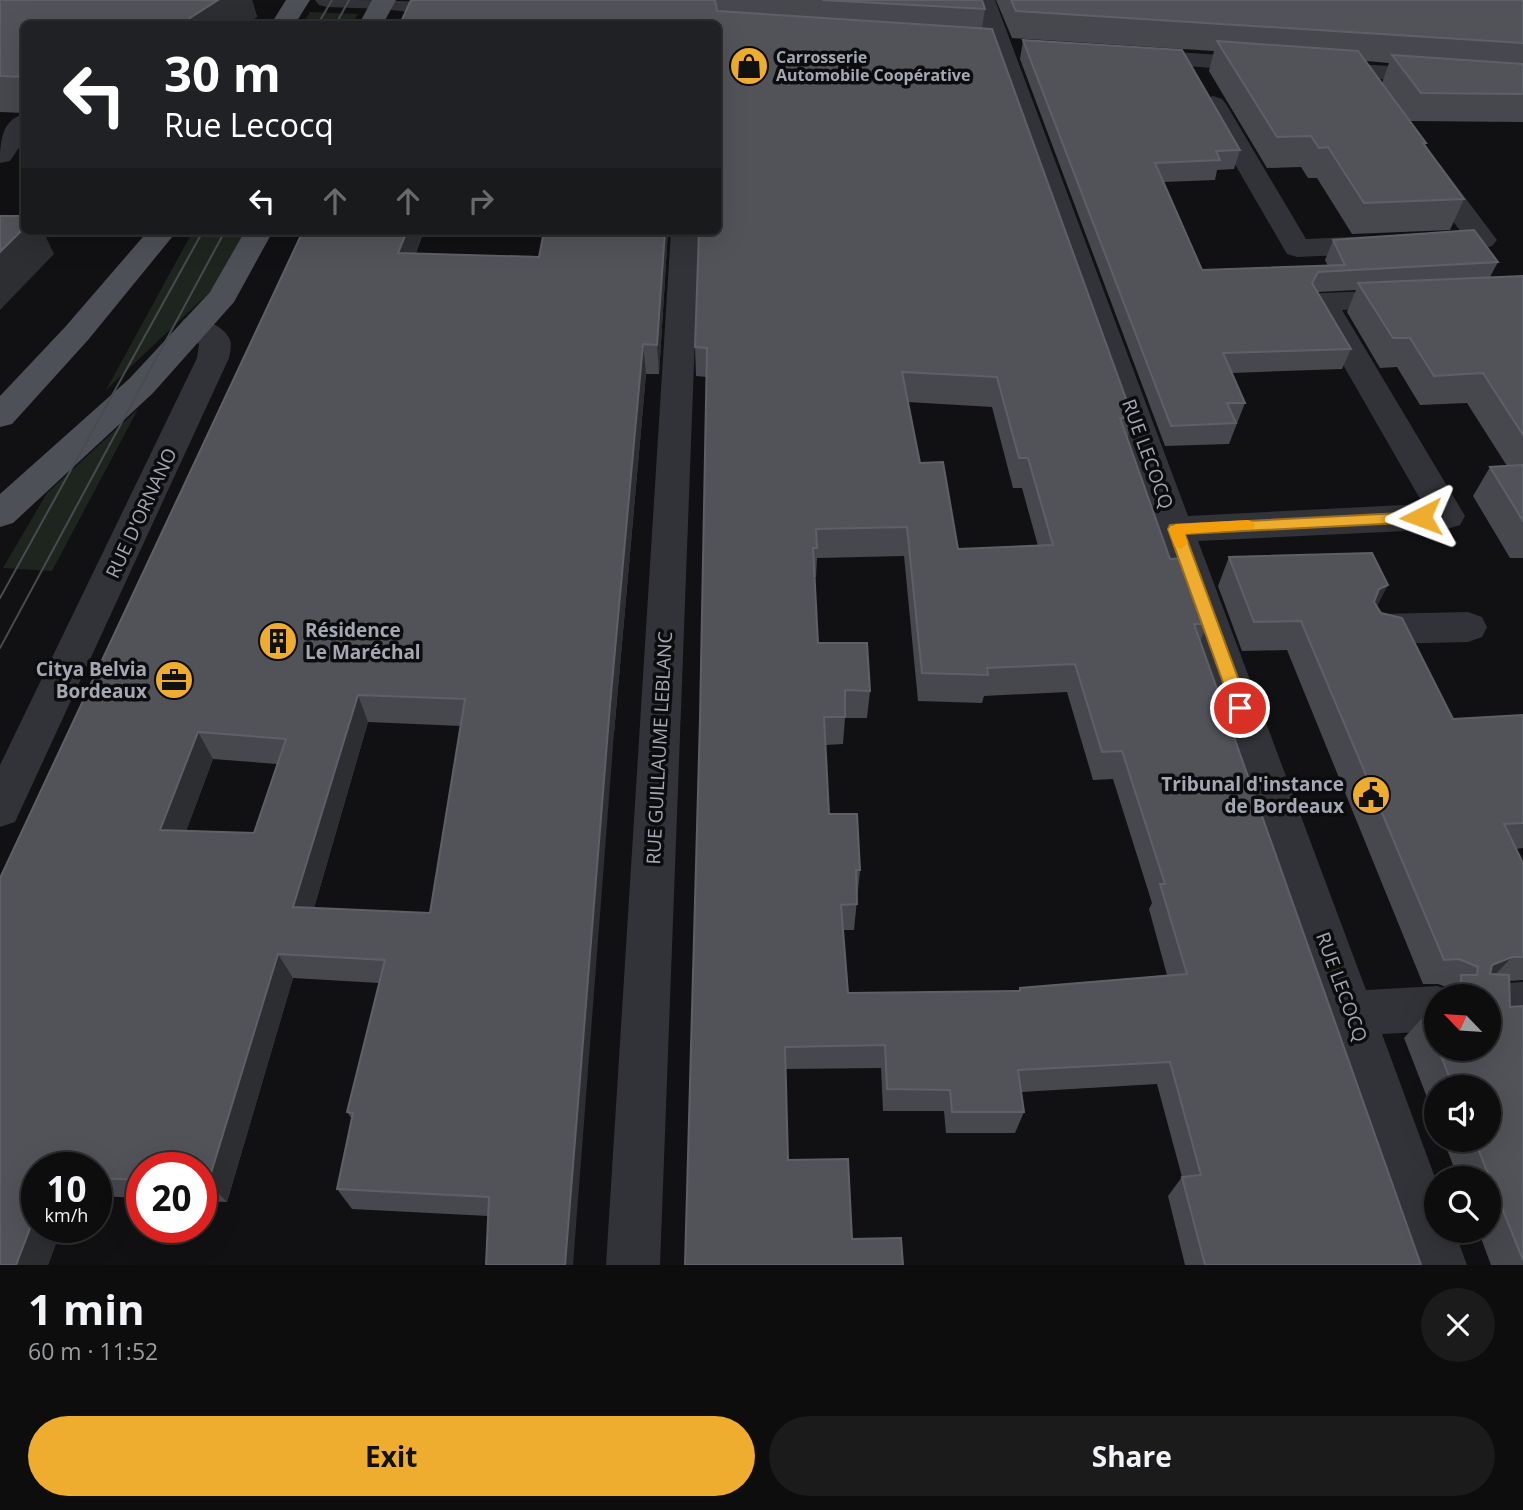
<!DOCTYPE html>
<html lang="en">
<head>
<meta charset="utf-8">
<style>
	body { margin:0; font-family:"Open Sans",sans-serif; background:#1b1b1c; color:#f1f3f6; height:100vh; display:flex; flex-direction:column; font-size:26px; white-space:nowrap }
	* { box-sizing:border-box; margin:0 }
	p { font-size:23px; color:#9a9c9e }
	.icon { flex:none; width:38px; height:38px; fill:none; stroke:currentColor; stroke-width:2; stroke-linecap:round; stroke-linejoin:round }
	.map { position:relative; height:1265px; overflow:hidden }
	.drawer { display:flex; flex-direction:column; background:#0d0d0e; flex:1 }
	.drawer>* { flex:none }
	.banner { position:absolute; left:21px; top:21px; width:700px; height:214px; border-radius:10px; box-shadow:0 7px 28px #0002,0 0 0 2px #2d2d2e; background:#202124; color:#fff; overflow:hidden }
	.needle { width:46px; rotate:295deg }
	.tools { position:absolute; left:1424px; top:984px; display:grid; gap:14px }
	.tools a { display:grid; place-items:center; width:77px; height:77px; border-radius:50%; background:#0d0d0e; box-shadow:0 7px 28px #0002,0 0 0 2px #2d2d2e; font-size:35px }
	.speed { position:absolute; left:21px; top:1152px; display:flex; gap:14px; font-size:35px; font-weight:700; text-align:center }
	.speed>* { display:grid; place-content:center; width:91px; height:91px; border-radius:50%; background:#0d0d0e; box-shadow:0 7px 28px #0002,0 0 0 2px #2d2d2e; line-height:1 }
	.speed small { font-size:18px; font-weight:400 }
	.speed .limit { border:10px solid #d22; background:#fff; color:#111 }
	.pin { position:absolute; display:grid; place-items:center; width:60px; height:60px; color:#fff; margin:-30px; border:4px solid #fff; border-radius:50%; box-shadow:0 2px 7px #0007 }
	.me { position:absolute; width:77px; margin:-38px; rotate:267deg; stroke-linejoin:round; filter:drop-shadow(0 0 5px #0008) }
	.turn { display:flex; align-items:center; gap:24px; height:147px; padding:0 28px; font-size:32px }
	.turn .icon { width:91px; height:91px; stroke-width:2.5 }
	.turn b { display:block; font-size:49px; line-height:60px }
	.lanes { display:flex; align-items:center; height:66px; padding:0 28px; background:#0003; justify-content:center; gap:35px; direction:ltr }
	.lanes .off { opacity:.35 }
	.round { display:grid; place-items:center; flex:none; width:74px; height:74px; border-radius:37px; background:#1b1b1c }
	.headline { display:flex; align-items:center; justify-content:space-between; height:119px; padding:0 28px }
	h1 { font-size:42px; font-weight:700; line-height:52px }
	.cta { display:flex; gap:14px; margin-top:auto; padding:14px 28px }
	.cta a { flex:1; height:80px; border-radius:42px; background:#eead2e; color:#111; font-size:28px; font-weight:700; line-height:80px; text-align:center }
	.cta a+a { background:#1b1b1c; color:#f1f3f6 }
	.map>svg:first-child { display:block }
	.green { fill:#1e251e }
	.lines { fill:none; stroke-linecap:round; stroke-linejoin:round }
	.minor { fill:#323338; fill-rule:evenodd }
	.major { fill:#4e5057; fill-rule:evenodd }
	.tram { stroke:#494b51; stroke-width:2 }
	.wall { fill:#47484e; fill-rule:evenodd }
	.shaded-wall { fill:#2d2e32 }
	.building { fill:#515359; stroke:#5e6067; stroke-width:2; fill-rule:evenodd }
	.route { fill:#eead2e; stroke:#9b701e; stroke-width:2 }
	.slow { fill:#f59e0b }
	.labels { text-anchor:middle; stroke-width:7; stroke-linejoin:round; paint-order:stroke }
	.far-poi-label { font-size:16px; font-weight:bold; fill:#a3a8b3; stroke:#0c0c0e; text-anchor:start }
	.street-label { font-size:19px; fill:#a3a8b3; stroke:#0c0c0e }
	.poi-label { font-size:19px; font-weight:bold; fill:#a3a8b3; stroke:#0c0c0e; text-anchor:end }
</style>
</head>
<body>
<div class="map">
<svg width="1523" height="1265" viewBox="0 0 1523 1265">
	<rect width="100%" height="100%" fill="#111113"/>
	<path class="green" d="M310,12L358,14L352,24H302Z
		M193,231H245L213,289L106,390Z
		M138,409L52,571L3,568L47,493Z"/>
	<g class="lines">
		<path class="minor" d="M315,0C365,0 420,0 469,6L473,11L469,16L461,18L383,9L327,7L319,5Z
			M971,0H995L1188,516L1423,504L1307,302L1311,295L1322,293L1402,290L1413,292L1417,299L1413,306L1342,310L1465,516L1460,525L1447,529L1198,541L1366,990L1437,986L1454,992L1455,996H1437V1031L1382,1034L1437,1183V1230H1454L1467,1265H1413Z
			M1134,49L1262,58L1271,60L1274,65L1271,70L1262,72L1125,61L1122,56L1125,51Z
			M1323,62L1523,74V90L1314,74L1311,69L1314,64Z
			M1213,96L1222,99L1226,104L1306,239L1461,232L1415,169L1419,163L1429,161L1439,163L1497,240L1492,246L1482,249L1297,257L1287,254L1200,104L1204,99Z
			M24,114V140L10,161L0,163C0,143 1,120 24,114Z
			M671,231H699L660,1265H606Z
			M195,316C206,319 226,328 230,340C232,345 230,353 229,358L15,822L0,827V765L197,358L199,344L179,326L184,319Z
			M1468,612L1482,617L1487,627L1482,637L1468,642L1380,644L1366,639L1361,629L1366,619L1380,614Z
			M1523,982V1026L1489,1028V996H1470L1472,990L1489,984Z"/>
		<path class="major" d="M286,0H310L295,24H271Z
			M372,0H396L383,24H359Z
			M148,231H177L88,340L12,424L0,427V396L66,326Z
			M245,231H273L234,302L153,393L13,523L0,527V494L129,379L210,292Z"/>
		<path class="tram" d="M318,24L332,0
			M336,24L349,0
			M0,598L203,231
			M0,648L225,231"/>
	</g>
	<path class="wall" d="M0,0H252L257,17L24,24V113L0,112Z
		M411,0H982L985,9L982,28L1133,418L1127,439L1170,559L1207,624L1200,642L1421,1265H1185L1168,1196L1182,1177L1157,1084L1021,1092L1024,1112L1015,1133H946L944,1111H883L881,1068L786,1069L685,1265L700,719L707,377L696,376L695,347L718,24ZM908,402L992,407L1013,488H1022L1038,546L958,549L920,463ZM904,556L918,701L982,703L984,696L1067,692L1093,780L1113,779L1152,903L1149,909L1167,975L1020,988L1019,991L848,993L843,930H854L860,870L829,814L825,745L843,744L845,718H867L870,691L818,643L815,577H816L817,558Z
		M996,0H1523V122L1410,121L1426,143L1425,146L1464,199L1450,230L1352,234L1317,178H1308L1301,167L1267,168L1209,71L1214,51L1012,38ZM1366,61L1389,63L1382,83Z
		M1023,40L1240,150L1234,169L1217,170L1215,180L1163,182L1202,270L1328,266L1325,260L1333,240L1498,262L1490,277L1523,276V558H1510L1473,496L1490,467L1507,466L1467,403L1420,405L1397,367L1380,368L1347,312L1356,290L1318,292L1351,349L1342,369L1232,373L1245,403L1229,444L1165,446L1020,59Z
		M424,231L416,253L539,257L668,231L659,374H646L614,733L488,1216L352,1209L337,1189L352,1119L347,1112L379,983L293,978L227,1202L201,1201V1167H142V1198L96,1196V1167H37L62,1227L48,1265H0V878ZM368,722L461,726L430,913L314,908ZM213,759L277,764L254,833L186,831Z
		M1229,557L1377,606L1453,719L1523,715V848L1516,849L1523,863V980L1509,981L1510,1007L1523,1006V1265H1491L1478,1230H1489V1178H1458L1443,1139H1489V1087H1437V1123L1404,1038L1425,1015L1437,1014V1048H1489V996H1442L1449,988L1438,984H1423L1287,650L1242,651L1218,586Z"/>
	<path class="shaded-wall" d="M206,0H252L257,17L246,24H185Z
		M24,228V231H43L54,254L0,310V252Z
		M407,231H424L405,282L398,253Z
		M665,231H668L659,374L657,345Z
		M643,344L646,374L614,733L573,1265H565L610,705Z
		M1388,585L1373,614L1364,618L1379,589Z
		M358,695L368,722L307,932L293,907Z
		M198,732L213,759L177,856L160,830Z
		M278,954L293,978L227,1202L208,1183Z
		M1512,957L1489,981L1492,965Z
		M37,1210V1227H62L48,1265H16Z"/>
	<path class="building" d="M0,0H218L190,18L185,24H24V77L0,76Z
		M411,0H715L717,11L992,29L1133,418H1120L1170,559L1184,558L1207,624H1194L1421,1265H1205L1182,1177L1201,1175L1170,1062L1018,1070L1024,1112H952L950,1090L887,1089L885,1045L785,1047L788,1160L848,1159L852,1239L901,1238L903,1265H685L700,719L707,348L695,347L699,231H718V24H400ZM902,372L997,377L1019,458H1028L1053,545L958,549L943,462L920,463ZM907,527L922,673L988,675L987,668L1075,664L1102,752L1122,751L1165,884H1160L1187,974L1020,988V991L848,993L841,905L857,904L856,870H860L857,814H829L824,717H845V690L870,691L867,643H818L813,548H817L816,529Z
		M822,0H982L985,9Z
		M1011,0H1523V43L1016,11Z
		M1023,40L1182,50L1240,150L1216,151L1220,160L1155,163L1202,270L1345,265L1333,240L1474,230L1498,262L1318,272L1312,283L1351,349L1223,353L1245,403H1227L1236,423L1171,426Z
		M1217,41L1358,51L1426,143H1423L1464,199L1364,203L1328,147L1319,148L1311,136L1277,137Z
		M1392,55L1523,64V94L1421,93Z
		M0,216H24V228L0,252Z
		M303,231H407L398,253L539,257L544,231H665L657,345L643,344L610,705L565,1265H486L489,1197L337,1189L353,1113L347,1112L385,960L278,954L208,1183L201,1182V1167H142V1180L96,1178V1167H37V1210L16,1265H0V878ZM358,695L465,699L430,913L293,907ZM198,732L286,739L254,833L160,830Z
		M1523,276V435L1483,373L1434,376L1410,338H1393L1358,283Z
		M1523,465V521L1490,467Z
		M1372,553L1388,585L1379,589L1374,602L1381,613L1402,618L1453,719L1523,715V823L1504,824L1523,863V957H1512L1492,965L1490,974L1509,975L1510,1007L1523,1006V1260L1474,1139H1489V1087H1453L1438,1048H1489V996H1461V975H1477L1478,967L1459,959L1444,960L1301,621L1254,622L1229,557Z
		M1437,1014V1045L1425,1015Z"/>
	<path class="route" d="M1421,512L1429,517L1421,522L1185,534L1249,708L1246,713H1234L1168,529L1170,525Z"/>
	<path class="slow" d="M1248,520L1253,522L1255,526L1253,529L1185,534L1188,543L1181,549L1175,547L1168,529L1176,524Z"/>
	<defs>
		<symbol id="shop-disc" viewBox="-11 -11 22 22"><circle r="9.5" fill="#eead2e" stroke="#0c0c0e"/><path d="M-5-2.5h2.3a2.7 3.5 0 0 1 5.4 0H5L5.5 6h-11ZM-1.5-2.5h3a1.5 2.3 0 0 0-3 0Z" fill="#111"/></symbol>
		<symbol id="building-disc" viewBox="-11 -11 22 22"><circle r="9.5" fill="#eead2e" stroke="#0c0c0e"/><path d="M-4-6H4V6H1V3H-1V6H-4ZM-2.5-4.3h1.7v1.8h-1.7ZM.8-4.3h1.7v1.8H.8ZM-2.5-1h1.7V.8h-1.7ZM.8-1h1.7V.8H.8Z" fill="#111"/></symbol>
		<symbol id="office-disc" viewBox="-11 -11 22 22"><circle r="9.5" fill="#eead2e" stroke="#0c0c0e"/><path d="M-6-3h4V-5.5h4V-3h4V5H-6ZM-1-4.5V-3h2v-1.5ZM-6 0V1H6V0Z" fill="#111"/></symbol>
		<symbol id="civic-disc" viewBox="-11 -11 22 22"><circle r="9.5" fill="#eead2e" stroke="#0c0c0e"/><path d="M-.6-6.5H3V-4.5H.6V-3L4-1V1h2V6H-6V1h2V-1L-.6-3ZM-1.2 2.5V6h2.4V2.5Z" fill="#111"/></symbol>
	</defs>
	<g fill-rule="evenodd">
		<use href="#shop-disc" x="727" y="44" width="44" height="44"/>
		<use href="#building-disc" x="256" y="619" width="44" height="44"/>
		<use href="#office-disc" x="152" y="658" width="44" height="44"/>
		<use href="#civic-disc" x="1349" y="773" width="44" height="44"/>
	</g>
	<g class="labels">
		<g class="far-poi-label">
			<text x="776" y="63">Carrosserie<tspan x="776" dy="18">Automobile Coopérative</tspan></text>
		</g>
		<g class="street-label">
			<text transform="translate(1148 454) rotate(70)" y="7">RUE LECOCQ</text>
			<text transform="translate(141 513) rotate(-65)" y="7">RUE D'ORNANO</text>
			<text transform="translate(659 748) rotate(-87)" y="7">RUE GUILLAUME LEBLANC</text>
			<text transform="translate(1342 987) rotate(70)" y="7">RUE LECOCQ</text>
		</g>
		<g class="poi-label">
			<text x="305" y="637" text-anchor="start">Résidence<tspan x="305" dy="22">Le Maréchal</tspan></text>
			<text x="147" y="676">Citya Belvia<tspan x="147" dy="22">Bordeaux</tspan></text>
			<text x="1344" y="791">Tribunal d'instance<tspan x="1344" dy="22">de Bordeaux</tspan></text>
		</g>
	</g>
</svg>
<div class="tools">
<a><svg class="needle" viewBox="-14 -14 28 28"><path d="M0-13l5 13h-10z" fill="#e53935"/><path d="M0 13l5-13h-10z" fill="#9a9c9e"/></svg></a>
<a><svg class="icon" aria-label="sound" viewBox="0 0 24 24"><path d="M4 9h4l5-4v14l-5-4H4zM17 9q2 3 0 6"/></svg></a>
<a><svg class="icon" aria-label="search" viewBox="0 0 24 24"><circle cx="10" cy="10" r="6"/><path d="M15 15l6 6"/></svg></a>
</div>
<div class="speed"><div>10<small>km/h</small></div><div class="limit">20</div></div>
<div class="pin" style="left:1240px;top:708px;background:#d93025"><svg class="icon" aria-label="arrive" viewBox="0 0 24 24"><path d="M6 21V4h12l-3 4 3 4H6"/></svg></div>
<svg class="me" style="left:1421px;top:517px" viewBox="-20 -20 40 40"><path d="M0-17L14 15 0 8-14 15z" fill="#eead2e" stroke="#fff" stroke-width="4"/></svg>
<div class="banner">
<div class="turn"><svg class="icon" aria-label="left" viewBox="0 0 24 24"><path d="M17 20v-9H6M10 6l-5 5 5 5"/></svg><div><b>30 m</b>Rue Lecocq</div></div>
<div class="lanes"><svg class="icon" aria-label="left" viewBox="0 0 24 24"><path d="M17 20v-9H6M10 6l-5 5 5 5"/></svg><svg class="icon off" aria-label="ahead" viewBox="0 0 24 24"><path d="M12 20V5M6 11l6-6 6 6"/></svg><svg class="icon off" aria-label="ahead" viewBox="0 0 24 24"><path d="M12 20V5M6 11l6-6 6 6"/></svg><svg class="icon off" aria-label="right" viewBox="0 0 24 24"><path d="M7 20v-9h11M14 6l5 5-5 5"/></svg></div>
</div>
</div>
<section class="drawer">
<div class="headline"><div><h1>1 min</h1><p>60 m · 11:52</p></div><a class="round"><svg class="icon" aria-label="close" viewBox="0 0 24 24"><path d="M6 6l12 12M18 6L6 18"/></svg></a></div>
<div class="cta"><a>Exit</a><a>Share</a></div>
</section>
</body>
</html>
